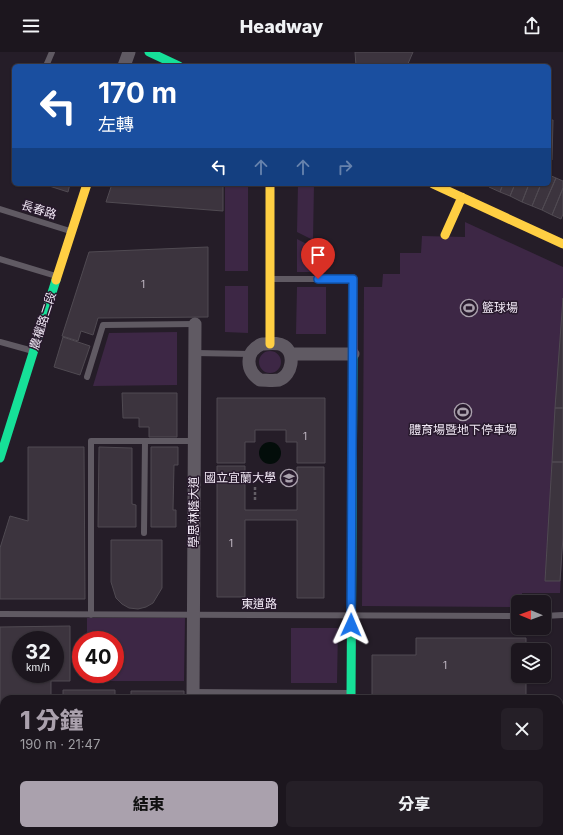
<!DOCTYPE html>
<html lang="zh-TW">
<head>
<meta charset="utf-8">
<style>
	body { margin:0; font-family:Inter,"Noto Sans TC",sans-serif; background:#251f27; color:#f1f3f6; height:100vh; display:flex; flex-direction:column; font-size:15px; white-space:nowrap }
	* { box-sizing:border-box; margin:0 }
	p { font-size:13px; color:#a09fa4 }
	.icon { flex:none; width:22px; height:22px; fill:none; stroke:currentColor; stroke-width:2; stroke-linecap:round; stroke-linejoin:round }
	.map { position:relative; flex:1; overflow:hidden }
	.details { position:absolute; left:0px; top:643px; width:563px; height:140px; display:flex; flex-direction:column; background:#1c161e; border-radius:12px 12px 0 0; box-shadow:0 1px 3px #0004,0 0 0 1px #3a353c }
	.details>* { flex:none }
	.guide { position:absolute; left:12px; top:12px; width:539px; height:122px; border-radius:6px; box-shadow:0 1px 3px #0004,0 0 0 1px #3a353c; background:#1a4fa0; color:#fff; overflow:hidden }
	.needle { width:26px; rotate:271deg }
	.tools { position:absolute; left:511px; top:543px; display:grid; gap:8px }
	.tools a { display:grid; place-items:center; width:40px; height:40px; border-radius:6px; background:#1c161e; box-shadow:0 1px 3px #0004,0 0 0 1px #3a353c; font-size:20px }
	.speed { position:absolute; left:12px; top:579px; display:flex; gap:8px; font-size:20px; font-weight:700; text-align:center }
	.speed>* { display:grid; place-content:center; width:52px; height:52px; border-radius:50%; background:#1c161e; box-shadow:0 1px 3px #0004,0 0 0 1px #3a353c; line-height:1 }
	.speed small { font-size:10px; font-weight:400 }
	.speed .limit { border:6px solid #d22; background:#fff; color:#111 }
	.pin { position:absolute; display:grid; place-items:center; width:34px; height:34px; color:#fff; margin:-41px -17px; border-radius:50% 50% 50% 0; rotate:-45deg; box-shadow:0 0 4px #0007 }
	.pin .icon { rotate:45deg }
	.me { position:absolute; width:44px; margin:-22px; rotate:1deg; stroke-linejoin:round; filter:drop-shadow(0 0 3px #0008) }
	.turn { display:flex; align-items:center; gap:14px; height:84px; padding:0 20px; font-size:18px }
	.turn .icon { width:52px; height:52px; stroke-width:2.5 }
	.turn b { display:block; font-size:28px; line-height:34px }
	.lanes { display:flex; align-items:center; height:38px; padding:0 20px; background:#0003; justify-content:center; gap:20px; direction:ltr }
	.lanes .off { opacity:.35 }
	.round { display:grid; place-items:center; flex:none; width:42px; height:42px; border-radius:6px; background:#251f27 }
	.head { display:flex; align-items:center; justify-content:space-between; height:68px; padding:0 20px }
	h1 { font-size:24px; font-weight:800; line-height:30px; color:#aaa1ad }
	.action { display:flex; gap:8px; margin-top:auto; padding:8px 20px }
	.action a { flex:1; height:46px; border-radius:6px; background:#aaa1ad; color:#111; font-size:16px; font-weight:800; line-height:46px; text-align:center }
	.action a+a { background:#251f27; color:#f1f3f6 }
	header { display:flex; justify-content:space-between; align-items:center; height:52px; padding:0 20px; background:#1c161e; font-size:18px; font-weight:800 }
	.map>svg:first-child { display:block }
	.green { fill:#3d2745 }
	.water { fill:#030d0a }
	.building { fill:#3c343e; stroke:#504a52; fill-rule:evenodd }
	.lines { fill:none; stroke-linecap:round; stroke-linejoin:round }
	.path { stroke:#635e65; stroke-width:2.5; stroke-dasharray:3 2; stroke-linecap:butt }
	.lane { stroke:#605a63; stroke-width:6 }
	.street { stroke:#605a63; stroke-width:13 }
	.fast { stroke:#16e098; stroke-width:9 }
	.slow { stroke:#ffcf43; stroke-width:9 }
	.jam { stroke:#f24e42; stroke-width:9 }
	.route-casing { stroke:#114b97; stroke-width:10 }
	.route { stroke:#1a73e8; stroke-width:7 }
	.labels { text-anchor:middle; stroke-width:3; stroke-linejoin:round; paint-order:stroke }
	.number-label { font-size:10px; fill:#c4bbc7 }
	.street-label { font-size:12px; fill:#f1e8f5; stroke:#27192c }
	.poi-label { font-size:12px; fill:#f1e8f5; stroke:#27192c; text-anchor:start }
</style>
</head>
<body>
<header><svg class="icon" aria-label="menu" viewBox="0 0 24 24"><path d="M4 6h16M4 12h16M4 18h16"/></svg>Headway<svg class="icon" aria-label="share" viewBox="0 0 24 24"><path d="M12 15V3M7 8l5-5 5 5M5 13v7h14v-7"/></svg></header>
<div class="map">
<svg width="563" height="783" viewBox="0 0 563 783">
	<rect width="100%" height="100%" fill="#251d28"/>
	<path class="green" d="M225,132H248V219H225Z
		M298,132H314L313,188L297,180Z
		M465,170L563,215V485L560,541H522V550H518V555L362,554L364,235H382L383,222H400V201H421L422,184L465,185Z
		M297,187L326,202V220H297Z
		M225,234H248V281L225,280Z
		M297,235H326V282H296Z
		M177,280V333L93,334L109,281Z
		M259 310a11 11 0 1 1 22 0a11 11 0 1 1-22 0Z
		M87,566H185L184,629H87V622H115V588H87Z
		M291,576H338L337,631H291Z
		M368,779H541V783H368Z"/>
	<path class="water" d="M259 401a11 11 0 1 1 22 0a11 11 0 1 1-22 0Z"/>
	<path class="building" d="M355,0H413L407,14H356Z
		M549,62L550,68H553L552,108L549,107Z
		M549,123L556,126L542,158L532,154L541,132H549Z
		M556,126L563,129V136L552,163L542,158Z
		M43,132H70L68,140Z
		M112,132H223V159L106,150Z
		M490,132H503L500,140L489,135Z
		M503,132H515L510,144L500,140Z
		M515,132H529L522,150L510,144Z
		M529,132H541L532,154L522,150Z
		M563,136V162L561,167L552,163Z
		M208,195V265L98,266L93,283L81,279L78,289L62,284L89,200Z
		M563,246V356H555Z
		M63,285L90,294L80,323L54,315Z
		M122,341H177V385H149V375H139V366H123Z
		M217,346H325V411H297V390H286V378H255V390H245V411H217Z
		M555,356H563V410H552Z
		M28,395H84L85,547H0V496L10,464L28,469Z
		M99,395L132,396V452L136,453V475H98Z
		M151,395H178V413H174L173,458H176V475H151Z
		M552,410H563V485L560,529H545Z
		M217,414H245V458H297V415H324V546H297V468H245V545H217Z
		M111,488H162V536L153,551L146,555L138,557L129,556L122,552L116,546L111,530Z
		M70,574V629H51V647H4V674H0V575ZM21,588H55V622H21Z
		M416,586H526V598H518V624H526V647H372V603H416Z
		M63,638H115V647H63Z
		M131,639H184V647H131Z
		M0,693H4V779H29V783H0Z
		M63,779H114V783H63Z
		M129,779H184V783H129Z"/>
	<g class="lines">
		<path class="path" d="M255,448V435"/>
		<path class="lane" d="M46,14L52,0
			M0,157L70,179
			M0,207L56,224
			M271,227H352
			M0,290L33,299
			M195,301L250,302
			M87,325L103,273L195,272
			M144,481L145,389
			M0,562L518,564
			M91,563V389H195
			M544,564L563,563
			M193,640L350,641
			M40,779V783"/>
		<path class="street" d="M124,14L129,0
			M262,292C269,292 278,290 284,294C296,302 292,323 279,328C273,329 266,328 260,328C245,318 245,299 262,292Z
			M290,302H353
			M193,647L195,272
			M192,783V779
			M350,783V779"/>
		<path class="fast" d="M149,0L179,14
			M0,406L56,228
			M351,647L353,304"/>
		<path class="slow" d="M270,132V292
			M433,132L563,192
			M445,183L462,145
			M56,228L87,132"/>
		<path class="jam" d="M353,304V227"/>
	</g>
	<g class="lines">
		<defs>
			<path id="route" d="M318,227H353L351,573"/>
		</defs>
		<use href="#route" class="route-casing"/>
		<use href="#route" class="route"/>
	</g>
	<defs>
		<symbol id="stadium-ring" viewBox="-11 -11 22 22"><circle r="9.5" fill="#27192c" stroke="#aaa1ad" stroke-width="1.5"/><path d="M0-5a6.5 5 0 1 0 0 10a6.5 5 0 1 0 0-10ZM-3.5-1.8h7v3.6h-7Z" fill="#aaa1ad"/></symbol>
		<symbol id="university-ring" viewBox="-11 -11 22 22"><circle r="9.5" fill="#27192c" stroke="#aaa1ad" stroke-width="1.5"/><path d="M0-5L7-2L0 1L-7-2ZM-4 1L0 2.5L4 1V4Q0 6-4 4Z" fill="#aaa1ad"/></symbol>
	</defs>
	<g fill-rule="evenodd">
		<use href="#stadium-ring" x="459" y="246" width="20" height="20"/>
		<use href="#stadium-ring" x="453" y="350" width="20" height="20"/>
		<use href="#university-ring" x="279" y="416" width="20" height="20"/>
	</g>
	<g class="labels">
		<g class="number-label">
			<text x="143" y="236">1</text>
			<text x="305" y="388">1</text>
			<text x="231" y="495">1</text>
			<text x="445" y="617">1</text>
		</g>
		<g class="street-label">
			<text transform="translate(39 158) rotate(17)" y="4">長春路</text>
			<text transform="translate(43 269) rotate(-72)" y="4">農權路二段</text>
			<text transform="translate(194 460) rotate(-90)" y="4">學思林蔭大道</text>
			<text x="259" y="556">東道路</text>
		</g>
		<g class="poi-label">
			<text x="482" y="260">籃球場</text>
			<text x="463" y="382" text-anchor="middle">體育場暨地下停車場</text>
			<text x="276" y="430" text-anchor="end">國立宜蘭大學</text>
		</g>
	</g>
</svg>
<div class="tools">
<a><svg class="needle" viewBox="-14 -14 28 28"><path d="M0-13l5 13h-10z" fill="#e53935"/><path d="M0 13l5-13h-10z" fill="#a09fa4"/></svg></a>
<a><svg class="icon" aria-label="layers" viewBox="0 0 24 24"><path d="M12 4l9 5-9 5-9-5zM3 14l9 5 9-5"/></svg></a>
</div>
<div class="speed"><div>32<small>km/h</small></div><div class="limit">40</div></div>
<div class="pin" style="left:318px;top:227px;background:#d93025"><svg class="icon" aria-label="arrive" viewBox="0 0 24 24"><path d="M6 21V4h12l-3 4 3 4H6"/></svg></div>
<svg class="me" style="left:351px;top:573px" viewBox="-20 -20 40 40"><path d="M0-17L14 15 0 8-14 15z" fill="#1a73e8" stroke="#fff" stroke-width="4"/></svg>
<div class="guide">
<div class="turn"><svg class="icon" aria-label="left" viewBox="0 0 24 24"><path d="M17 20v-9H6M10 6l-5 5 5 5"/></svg><div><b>170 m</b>左轉</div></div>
<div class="lanes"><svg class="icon" aria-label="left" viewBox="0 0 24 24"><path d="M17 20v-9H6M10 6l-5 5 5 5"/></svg><svg class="icon off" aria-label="ahead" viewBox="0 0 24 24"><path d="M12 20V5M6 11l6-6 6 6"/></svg><svg class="icon off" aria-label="ahead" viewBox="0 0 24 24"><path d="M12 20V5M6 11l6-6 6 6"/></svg><svg class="icon off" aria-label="right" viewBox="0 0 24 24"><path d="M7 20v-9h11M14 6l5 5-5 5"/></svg></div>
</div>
<section class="details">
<div class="head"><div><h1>1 分鐘</h1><p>190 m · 21:47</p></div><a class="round"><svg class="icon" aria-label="close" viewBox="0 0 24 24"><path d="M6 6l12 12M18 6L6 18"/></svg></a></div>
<div class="action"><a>結束</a><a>分享</a></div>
</section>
</div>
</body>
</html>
